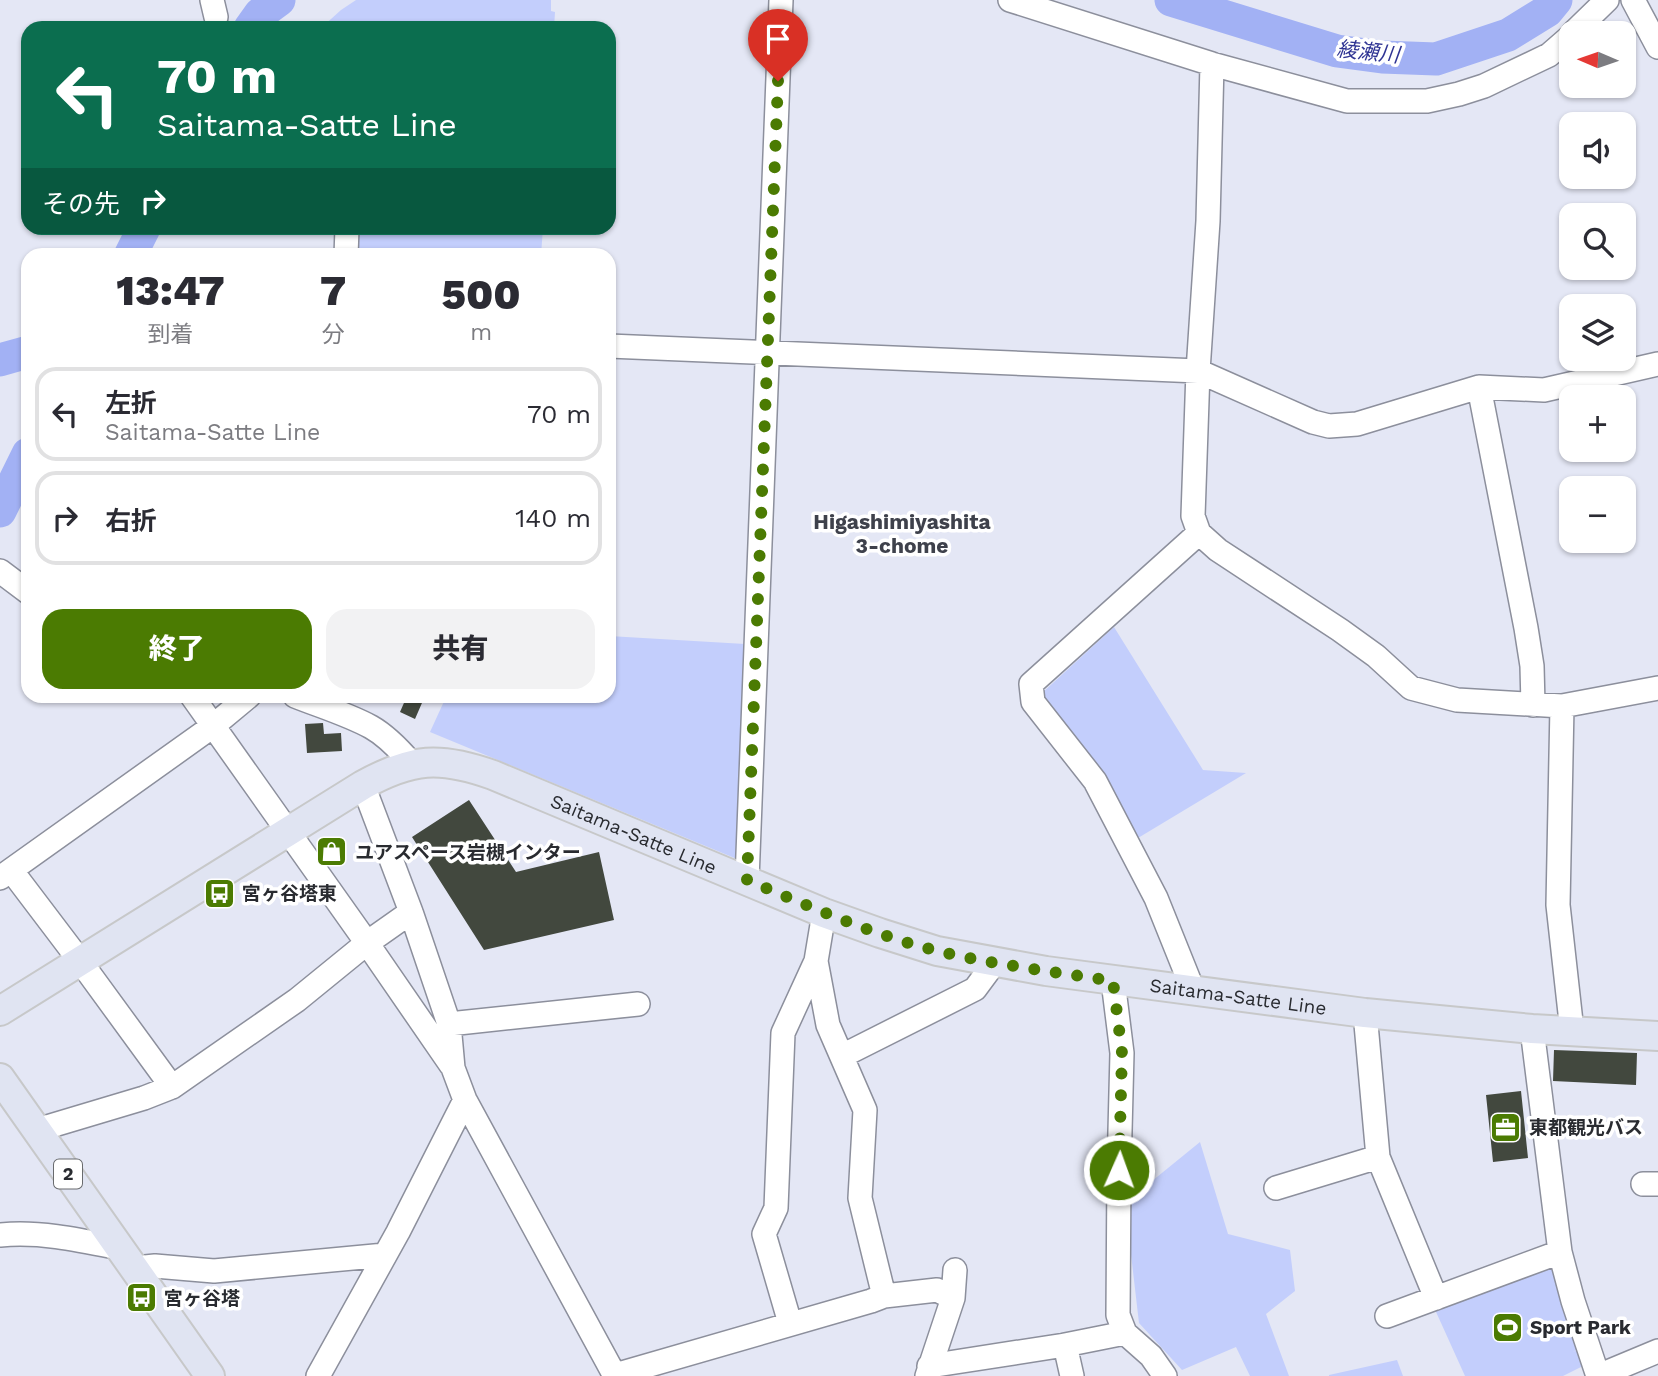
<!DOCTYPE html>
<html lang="ja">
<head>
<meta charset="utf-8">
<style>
	body { margin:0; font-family:"Work Sans","Noto Sans JP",sans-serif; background:#f2f2f3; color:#2b2b33; height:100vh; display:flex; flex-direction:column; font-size:26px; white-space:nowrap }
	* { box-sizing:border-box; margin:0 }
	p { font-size:23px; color:#7c7c81 }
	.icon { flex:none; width:38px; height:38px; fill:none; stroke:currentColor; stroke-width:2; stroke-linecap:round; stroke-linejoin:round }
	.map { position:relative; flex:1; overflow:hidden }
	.drawer { position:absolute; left:21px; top:248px; width:595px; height:455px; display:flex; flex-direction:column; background:#fff; border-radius:21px; box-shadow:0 2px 5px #0004 }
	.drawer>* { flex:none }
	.banner { position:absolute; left:21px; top:21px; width:595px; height:214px; border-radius:21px; box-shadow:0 2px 5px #0004; background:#0b6e4f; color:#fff; overflow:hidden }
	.needle { width:46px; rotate:272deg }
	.controls { position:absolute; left:1559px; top:21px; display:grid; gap:14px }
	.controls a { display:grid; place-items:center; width:77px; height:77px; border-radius:14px; background:#fff; box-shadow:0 2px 5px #0004; font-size:35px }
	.pin { position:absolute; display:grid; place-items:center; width:60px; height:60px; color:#fff; margin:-72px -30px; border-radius:50% 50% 50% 0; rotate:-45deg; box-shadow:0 0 7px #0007 }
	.pin .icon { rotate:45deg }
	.me { position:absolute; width:77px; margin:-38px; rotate:2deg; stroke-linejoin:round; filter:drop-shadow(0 0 5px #0008) }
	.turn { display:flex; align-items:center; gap:24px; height:147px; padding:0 21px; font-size:32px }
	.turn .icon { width:91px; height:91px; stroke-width:2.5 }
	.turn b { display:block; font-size:49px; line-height:60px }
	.then { display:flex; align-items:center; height:66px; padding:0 21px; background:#0003; gap:14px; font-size:26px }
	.eta { display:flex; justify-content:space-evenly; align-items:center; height:119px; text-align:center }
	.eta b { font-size:42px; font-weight:800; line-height:49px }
	.button { display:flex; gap:14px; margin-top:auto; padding:14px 21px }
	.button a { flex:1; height:80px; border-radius:21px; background:#4b7b02; color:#fff; font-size:28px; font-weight:800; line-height:80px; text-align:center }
	.button a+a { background:#f2f2f3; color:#2b2b33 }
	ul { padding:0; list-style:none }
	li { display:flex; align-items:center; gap:21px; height:94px; margin:0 14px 10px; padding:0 7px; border:4px solid #e1e1e2; border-radius:21px }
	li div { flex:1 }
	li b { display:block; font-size:26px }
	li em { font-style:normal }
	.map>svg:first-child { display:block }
	.green { fill:#c3cefc }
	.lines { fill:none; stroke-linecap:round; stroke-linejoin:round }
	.river { stroke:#a2b1f4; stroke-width:33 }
	.building { fill:#42483e }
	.minor-casing { stroke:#8c8f9c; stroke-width:26 }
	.major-casing { stroke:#c7c8c9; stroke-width:32 }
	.minor { stroke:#fff; stroke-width:23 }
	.major { stroke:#e0e4f2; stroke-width:28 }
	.route { stroke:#4b7b02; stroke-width:12; stroke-dasharray:0 21.6 }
	.labels { text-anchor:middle; stroke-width:7; stroke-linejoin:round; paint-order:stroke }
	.shield { fill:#fff; stroke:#696b6e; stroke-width:2 }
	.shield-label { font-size:18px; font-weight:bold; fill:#292b30 }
	.street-label { font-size:19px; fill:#292b30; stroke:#fff }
	.poi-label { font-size:19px; font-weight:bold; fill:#292b30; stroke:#fff; text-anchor:start }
	.water-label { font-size:21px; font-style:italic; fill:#2f3493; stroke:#fff }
	.neighbourhood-label { font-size:21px; font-weight:bold; fill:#3e414b; stroke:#fff }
</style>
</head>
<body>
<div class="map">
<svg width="1658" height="1376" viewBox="0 0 1658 1376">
	<rect width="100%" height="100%" fill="#e4e7f5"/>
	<path class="green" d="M356,0H551V11L555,12L554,28H321L341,10Z
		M357,228H543L541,255L356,256Z
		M1114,627L1203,770L1246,773L1138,838L1042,693Z
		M609,636L745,644L737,859L430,732L446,697L609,696Z
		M1200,1142L1228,1234L1290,1250L1295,1291L1266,1314L1289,1376H1250L1236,1347L1182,1370L1139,1323L1125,1203Z
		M1547,1263L1554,1267L1563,1306L1579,1348L1573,1352L1579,1349L1583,1359L1581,1367L1563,1376H1465L1432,1303Z
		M1397,1360L1403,1376H1329V1375Z"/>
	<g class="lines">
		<path class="river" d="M1171,0L1337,51L1382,57L1436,59L1508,35L1547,11L1556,0
			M250,28L260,14L279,0
			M130,256L144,228
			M0,360L28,352
			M0,511L28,454"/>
	</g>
	<path class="building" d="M407,696H425L415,719L400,712Z
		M323,723L324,734L341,733L342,751L307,753L305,724Z
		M469,800L516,872L599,852L614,920L484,950L412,837Z
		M1554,1050L1637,1053L1636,1085L1553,1081Z
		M1521,1091L1528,1158L1493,1162L1486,1095Z"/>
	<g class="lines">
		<defs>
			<path id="minor" d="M212,0L216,17
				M1010,0L1212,64L1347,101H1427L1459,94L1484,86L1549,55L1572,35
				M1633,0L1658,47
				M1573,33L1607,0
				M1212,64L1208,221L1198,371L1193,516L1199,533L1218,550L1340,630L1376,656L1411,688L1457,700L1562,706L1658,688
				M346,256L347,228
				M609,346L1198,371L1313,422L1329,426L1357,424L1479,387L1544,390L1658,364
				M1479,387L1526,628L1532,666L1533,705
				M0,571L28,592
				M192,696L367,943L451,1065
				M295,696C320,706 347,714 371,727C387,736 400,750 412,764
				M1562,706L1558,905L1572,1031
				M363,785L411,912L449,1024L453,1068L465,1100L615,1376
				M11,870L80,961L172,1087
				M0,878L213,726L249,696
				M747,880L781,0
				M816,961L828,1025L865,1110L860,1198L884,1296
				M1113,981L1122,1053L1119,1170L1118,1315L1125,1333L1151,1356L1165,1376
				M1193,990L1156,898L1095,781L1033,702L1031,684L1199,533
				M1365,1013L1378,1157L1436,1298
				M449,1024L638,1004
				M1532,1029L1560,1252L1573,1301L1598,1376
				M842,1056L975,989L995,962
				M37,1130L144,1098L172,1087L297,1000L367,943L411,912
				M1643,1184H1658
				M1276,1188L1378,1157
				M0,1235C40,1231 80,1240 119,1248
				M135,1271L145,1267L155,1266L214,1271L385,1255
				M1387,1316L1560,1252
				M790,1323L764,1234L776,1208L783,1033L816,961L824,913
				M1065,1345L1072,1376
				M929,1366L1065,1345L1125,1333
				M615,1375L871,1301L884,1296L937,1290L953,1298
				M318,1376L398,1232L465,1100
				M927,1376L953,1298L955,1270
				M1598,1376L1658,1351"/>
			<g id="major">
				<path id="s1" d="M0,1011L363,785C412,758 440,756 493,775L824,913L880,933L937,951L1046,971L1365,1013L1532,1029L1658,1036"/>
				<path d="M0,1078L210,1376"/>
			</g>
		</defs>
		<use href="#minor" class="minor-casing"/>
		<use href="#major" class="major-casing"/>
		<use href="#minor" class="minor"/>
		<use href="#major" class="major"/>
	</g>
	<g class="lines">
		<path class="route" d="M778,81L747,880C809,906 872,935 938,951C996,965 1055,972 1113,981L1122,1053L1119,1170"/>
	</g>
	<defs>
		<symbol id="shop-square" viewBox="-11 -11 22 22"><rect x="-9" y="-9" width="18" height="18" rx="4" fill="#4b7b02" stroke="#fff"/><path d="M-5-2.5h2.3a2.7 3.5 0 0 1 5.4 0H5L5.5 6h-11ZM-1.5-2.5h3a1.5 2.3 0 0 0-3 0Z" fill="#fff"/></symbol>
		<symbol id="bus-square" viewBox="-11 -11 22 22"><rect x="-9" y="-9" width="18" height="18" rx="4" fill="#4b7b02" stroke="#fff"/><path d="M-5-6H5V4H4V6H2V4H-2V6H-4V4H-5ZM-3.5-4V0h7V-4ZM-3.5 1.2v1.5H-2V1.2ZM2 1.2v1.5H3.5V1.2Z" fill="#fff"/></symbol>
		<symbol id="office-square" viewBox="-11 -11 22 22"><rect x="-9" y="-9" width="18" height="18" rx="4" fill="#4b7b02" stroke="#fff"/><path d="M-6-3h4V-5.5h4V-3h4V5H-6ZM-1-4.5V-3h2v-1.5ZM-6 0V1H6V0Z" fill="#fff"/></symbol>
		<symbol id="stadium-square" viewBox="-11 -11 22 22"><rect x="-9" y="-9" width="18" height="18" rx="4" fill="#4b7b02" stroke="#fff"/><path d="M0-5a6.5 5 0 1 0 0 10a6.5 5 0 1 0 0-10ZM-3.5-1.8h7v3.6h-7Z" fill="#fff"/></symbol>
	</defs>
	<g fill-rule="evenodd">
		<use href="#shop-square" x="314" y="834" width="35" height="35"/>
		<use href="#bus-square" x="202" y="876" width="35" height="35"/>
		<use href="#office-square" x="1488" y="1110" width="35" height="35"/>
		<use href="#bus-square" x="124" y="1280" width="35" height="35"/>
		<use href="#stadium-square" x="1490" y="1310" width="35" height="35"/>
	</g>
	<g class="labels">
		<rect class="shield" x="54" y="1159.5" width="28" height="29" rx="5"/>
		<g class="shield-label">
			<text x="68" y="1180">2</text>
		</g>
		<g class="street-label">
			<text dy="7" stroke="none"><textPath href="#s1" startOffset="716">Saitama-Satte Line</textPath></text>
			<text dy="7" stroke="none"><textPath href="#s1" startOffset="1346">Saitama-Satte Line</textPath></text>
		</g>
		<g class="poi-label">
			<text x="355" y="859">ユアスペース岩槻インター</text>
			<text x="242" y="900">宮ヶ谷塔東</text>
			<text x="1529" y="1134">東都観光バス</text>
			<text x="164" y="1305">宮ヶ谷塔</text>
			<text x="1530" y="1334">Sport Park</text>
		</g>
		<g class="water-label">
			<text transform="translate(1368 52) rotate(6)" y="7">綾瀬川</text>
		</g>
		<g class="neighbourhood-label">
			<text x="902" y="529">Higashimiyashita<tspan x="902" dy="24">3-chome</tspan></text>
		</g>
	</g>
</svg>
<div class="controls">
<a><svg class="needle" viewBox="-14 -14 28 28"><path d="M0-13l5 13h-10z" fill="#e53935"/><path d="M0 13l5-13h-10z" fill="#7c7c81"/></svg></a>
<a><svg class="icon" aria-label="sound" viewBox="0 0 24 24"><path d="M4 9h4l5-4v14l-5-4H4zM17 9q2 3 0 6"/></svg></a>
<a><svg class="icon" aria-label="search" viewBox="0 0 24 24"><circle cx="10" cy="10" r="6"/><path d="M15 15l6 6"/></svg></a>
<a><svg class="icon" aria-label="layers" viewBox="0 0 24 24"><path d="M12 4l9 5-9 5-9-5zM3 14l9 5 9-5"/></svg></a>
<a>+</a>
<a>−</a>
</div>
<div class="pin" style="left:778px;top:81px;background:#d93025"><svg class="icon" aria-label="arrive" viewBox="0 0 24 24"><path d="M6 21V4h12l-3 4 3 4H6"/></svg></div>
<svg class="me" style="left:1119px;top:1170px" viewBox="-20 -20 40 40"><circle r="17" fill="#4b7b02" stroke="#fff" stroke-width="3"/><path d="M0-11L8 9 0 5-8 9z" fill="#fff"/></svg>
<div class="banner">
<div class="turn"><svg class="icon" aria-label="left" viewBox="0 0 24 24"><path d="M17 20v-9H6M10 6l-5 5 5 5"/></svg><div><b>70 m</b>Saitama-Satte Line</div></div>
<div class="then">その先<svg class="icon" aria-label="right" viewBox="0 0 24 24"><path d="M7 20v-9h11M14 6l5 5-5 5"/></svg></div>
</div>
<section class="drawer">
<div class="eta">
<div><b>13:47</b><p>到着</p></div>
<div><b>7</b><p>分</p></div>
<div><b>500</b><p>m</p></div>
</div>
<ul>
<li><svg class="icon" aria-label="left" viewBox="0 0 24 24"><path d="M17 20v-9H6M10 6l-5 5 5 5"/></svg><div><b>左折</b><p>Saitama-Satte Line</p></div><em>70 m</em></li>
<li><svg class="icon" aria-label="right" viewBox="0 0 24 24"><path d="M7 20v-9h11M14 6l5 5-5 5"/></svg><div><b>右折</b></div><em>140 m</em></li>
</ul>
<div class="button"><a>終了</a><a>共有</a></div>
</section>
</div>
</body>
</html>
